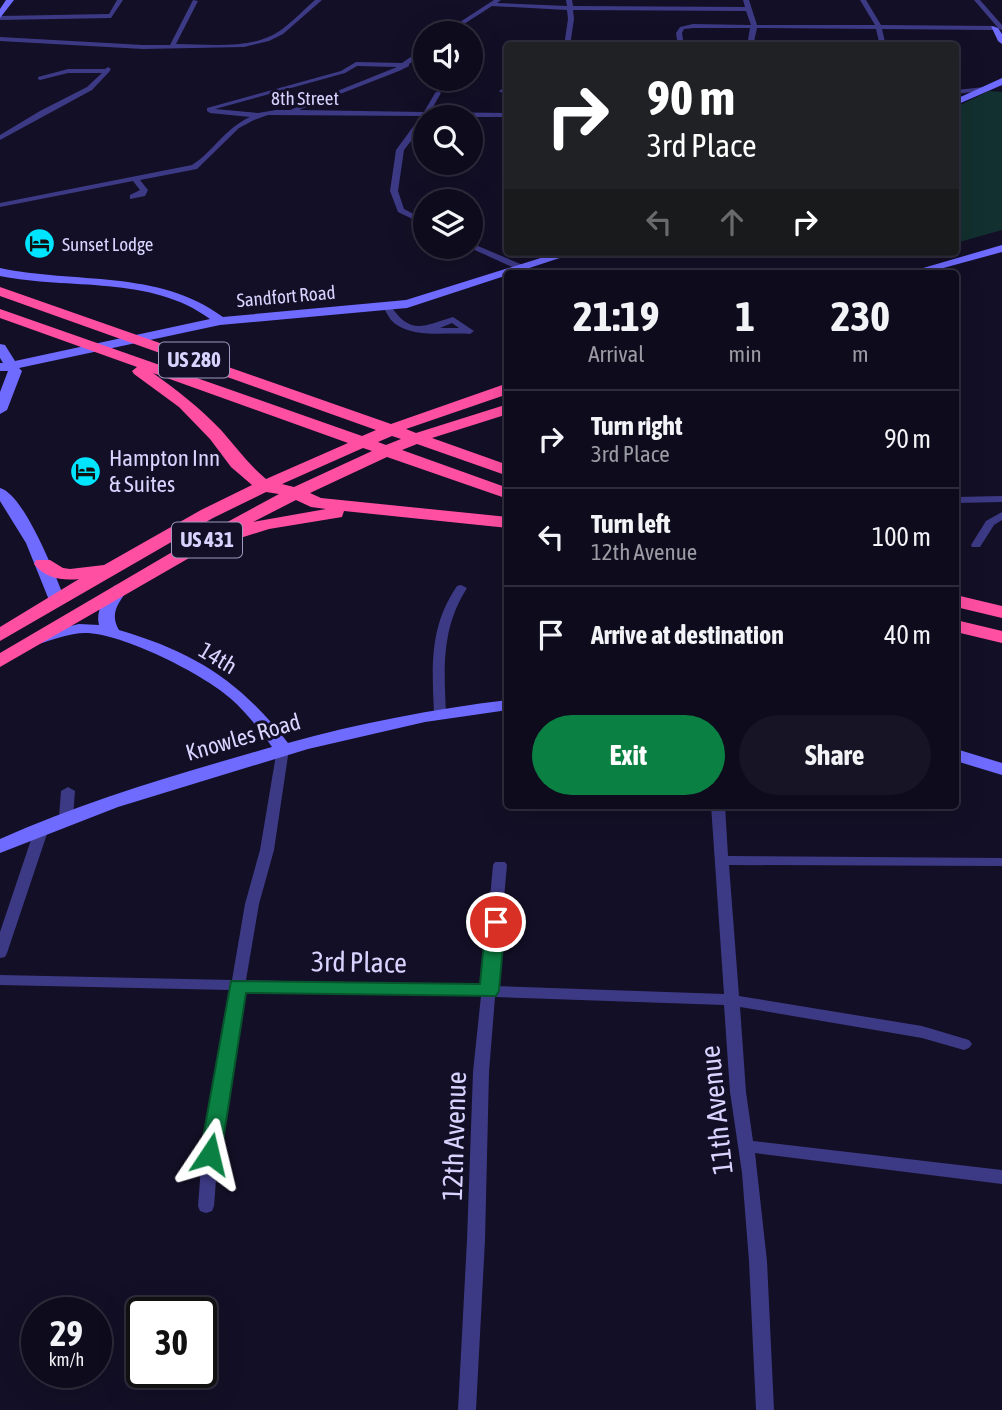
<!DOCTYPE html>
<html lang="en">
<head>
<meta charset="utf-8">
<style>
	body { margin:0; font-family:"Asap Condensed",sans-serif; background:#171425; color:#f1f3f6; height:100vh; display:flex; flex-direction:column; font-size:26px; white-space:nowrap }
	* { box-sizing:border-box; margin:0 }
	p { font-size:23px; color:#9b9ba3 }
	.icon { flex:none; width:38px; height:38px; fill:none; stroke:currentColor; stroke-width:2; stroke-linecap:round; stroke-linejoin:round }
	.map { position:relative; flex:1; overflow:hidden }
	.sheet { position:absolute; left:504px; top:270px; width:455px; height:539px; display:flex; flex-direction:column; background:#0e0b1c; border-radius:7px; box-shadow:0 7px 28px #0002,0 0 0 2px #2e2b3b }
	.sheet>* { flex:none }
	.hud { position:absolute; left:504px; top:42px; width:455px; height:214px; border-radius:7px; box-shadow:0 7px 28px #0002,0 0 0 2px #2e2b3b; background:#202124; color:#fff; overflow:hidden }
	.buttons { position:absolute; left:413px; top:21px; display:grid; gap:14px }
	.buttons a { display:grid; place-items:center; width:70px; height:70px; border-radius:50%; background:#0e0b1c; box-shadow:0 7px 28px #0002,0 0 0 2px #2e2b3b; font-size:35px }
	.speed { position:absolute; left:21px; top:1297px; display:flex; gap:14px; font-size:35px; font-weight:700; text-align:center }
	.speed>* { display:grid; place-content:center; width:91px; height:91px; border-radius:50%; background:#0e0b1c; box-shadow:0 7px 28px #0002,0 0 0 2px #2e2b3b; line-height:1 }
	.speed small { font-size:18px; font-weight:400 }
	.speed .limit { border:4px solid #111; border-radius:10px; background:#fff; color:#111 }
	.pin { position:absolute; display:grid; place-items:center; width:60px; height:60px; color:#fff; margin:-30px; border:4px solid #fff; border-radius:50%; box-shadow:0 2px 7px #0007 }
	.me { position:absolute; width:77px; margin:-38px; rotate:10deg; stroke-linejoin:round; filter:drop-shadow(0 0 5px #0008) }
	.turn { display:flex; align-items:center; gap:24px; height:147px; padding:0 28px; font-size:32px }
	.turn .icon { width:91px; height:91px; stroke-width:2.5 }
	.turn b { display:block; font-size:49px; line-height:60px }
	.lanes { display:flex; align-items:center; height:66px; padding:0 28px; background:#0003; justify-content:center; gap:35px; direction:ltr }
	.lanes .off { opacity:.35 }
	.eta { display:flex; justify-content:space-evenly; align-items:center; height:119px; text-align:center }
	.eta b { font-size:42px; font-weight:700; line-height:49px }
	.button { display:flex; gap:14px; margin-top:auto; padding:14px 28px }
	.button a { flex:1; height:80px; border-radius:42px; background:#0b8043; color:#fff; font-size:28px; font-weight:700; line-height:80px; text-align:center }
	.button a+a { background:#171425; color:#f1f3f6 }
	ul { padding:0; list-style:none }
	li { display:flex; align-items:center; gap:21px; height:98px; padding:0 28px; border-top:2px solid #2e2b3b }
	li div { flex:1 }
	li b { display:block; font-size:26px }
	li em { font-style:normal }
	.map>svg:first-child { display:block }
	.green { fill:#12302f }
	.lines { fill:none; stroke-linecap:round; stroke-linejoin:round }
	.street { fill:#3d3a85; fill-rule:evenodd }
	.secondary { fill:#6f6bff; fill-rule:evenodd }
	.highway { fill:#ff4fa3; fill-rule:evenodd }
	.route { fill:#0b8043; stroke:#07532c; stroke-width:2 }
	.labels { text-anchor:middle; stroke-width:6; stroke-linejoin:round; paint-order:stroke }
	.far-street-label { font-size:19px; fill:#d9d4ff; stroke:#130f26 }
	.far-poi-label { font-size:19px; fill:#d9d4ff; stroke:#130f26; text-anchor:start }
	.shield { fill:#130f26; stroke:#9e99be; stroke-width:2 }
	.shield-label { font-size:21px; font-weight:bold; fill:#d9d4ff }
	.poi-label { font-size:23px; fill:#d9d4ff; stroke:#130f26; text-anchor:start }
	.street-label { font-size:23px; fill:#d9d4ff; stroke:#130f26 }
	.near-street-label { font-size:28px; fill:#d9d4ff; stroke:#130f26 }
</style>
</head>
<body>
<div class="map">
<svg width="1002" height="1410" viewBox="0 0 1002 1410">
	<rect width="100%" height="100%" fill="#130f26"/>
	<path class="green" d="M989,91L1002,92V230L956,243V107Z"/>
	<g class="lines">
		<path class="street" d="M117,0H123L111,18L0,20V16L109,14Z
			M193,0L198,1L176,44C208,44 250,50 278,32C292,23 303,10 315,0H322L283,34L269,41L244,47L143,49L0,41V37L143,45H170Z
			M494,0H501L497,3L567,6L566,0H572L573,6L745,7L743,0H749L757,25H875L860,0H866L881,25L994,26L997,28L994,30L882,29L886,46H880L876,29L757,28L753,46H747L750,28H693L684,29L682,33L684,46H678L676,33L680,27L693,24L751,25L746,11L573,10L574,19L570,46H564L568,19L567,10L492,6L450,33H443Z
			M974,0H980L1002,25V30L999,29Z
			M425,47V52L409,64V66L399,71L299,110L424,112L435,93L438,91L441,93L430,112L508,113V117H425L424,124L404,150L398,191L404,209L425,220V225L398,212L390,191L396,150L421,116L268,115L254,120L239,128L197,169L140,180L148,190L145,196L130,199V195L140,190L133,181L0,207V203L192,165C214,151 224,129 250,117L210,113L207,111V108L341,71L356,62L402,63ZM357,66L397,67L290,110H276L258,113L215,109L345,73Z
			M108,67L111,69L109,72L92,90L0,140V135L40,111L87,87L102,73H68L40,80L38,79V77L68,69H105Z
			M985,87L987,88V90L956,94V90Z
			M502,89H508V93L500,92L499,91Z
			M471,243L525,266L526,268L519,270L468,247H471Z
			M384,305H390C411,336 423,326 453,317L474,331L470,334C448,332 416,338 397,325C390,321 387,313 383,307ZM452,323L459,328H440Z
			M1002,496V502L956,503V497Z
			M1002,512V520L994,525L980,547H972L971,545L986,521Z
			M461,585L467,588C441,629 444,668 446,714L440,718L434,714C432,666 429,627 457,586Z
			M283,745L289,749L274,850L259,904L246,980L482,986L493,865L495,862H505L507,865L496,986L724,994L711,805H725L728,856L1002,858V866L729,865L739,996L922,1026L969,1040L972,1044L969,1048L964,1050L922,1038L740,1007L746,1092L753,1141L1002,1170V1184L755,1153L767,1261L774,1410H756L749,1261L742,1173L730,1092L724,1005L495,997L489,1072L485,1240L476,1410H458L467,1240L473,1072L481,996L245,990L218,1154L214,1206L212,1211L206,1213L200,1211L198,1206L202,1154L230,990L0,985V975L232,980L245,904L260,850L277,749Z
			M68,787L75,791L73,817L66,821L59,817L61,791Z
			M42,824L49,828L7,953L5,957L0,958V932L35,828Z"/>
		<path class="secondary" d="M6,0H14L0,18V9Z
			M991,26L998,28L1002,34V44L998,41Z
			M1002,78V85L956,105V99Z
			M1002,245V252L925,273H906Z
			M560,252H578L407,308L220,325L19,368L22,371L7,410L0,414V392L8,371H0V363H3L0,358V344L5,345L15,361L210,319C151,275 69,290 0,276V268C75,284 158,269 223,317L406,300Z
			M0,488C24,494 56,576 65,600L63,603H51L49,600L26,543L0,501Z
			M120,584L128,589C119,603 109,613 119,630C194,652 240,681 288,743C360,723 433,709 508,700V710L425,722L308,749L118,807L0,853V839C87,800 181,773 272,747C260,730 247,713 230,698C203,674 122,633 85,633C69,633 53,640 38,644L30,639L32,635L79,624L99,625C95,609 106,598 114,586Z
			M956,749L1002,763V775L956,761Z"/>
		<path class="highway" d="M0,287L391,424L508,383V394L406,429L416,433L508,404V414L432,438L508,465V476L417,444L402,450L508,488V499L387,457L310,493L321,498L508,517V528L344,511L342,517L336,518L269,529L237,539L229,535L0,667V653L174,551L279,494L266,492L213,518L0,641V627L79,579C62,581 45,578 34,564L36,560H50L63,568L70,569L104,565L201,510L252,485L231,467L210,439L179,407L134,374L132,371L137,367L0,318V309L362,436L376,430L0,296ZM153,373L348,443L266,479C248,464 236,447 221,430C200,408 177,390 153,373ZM392,436L401,439L386,445L378,442ZM363,448L372,451L294,487L282,484ZM296,500L311,507L326,509L253,522Z
			M956,595L1002,606V618L956,607Z
			M956,620L1002,631V643L956,632Z"/>
	</g>
	<path class="route" d="M496,916L502,918L505,922L499,991L496,996L246,993L221,1154L218,1160L210,1162L203,1160L200,1154L231,981L480,984L486,922L489,918Z"/>
	<defs>
		<symbol id="hotel-disc" viewBox="-11 -11 22 22"><circle r="9.5" fill="#00e5ff" stroke="#130f26"/><path d="M-6-4.5h1.5V1H6V5H4.5V3h-9V5H-6ZM-4 0a1.8 1.8 0 1 1 3.6 0ZM.5 0V-2.5h3Q6-2.5 6 0Z" fill="#111"/></symbol>
	</defs>
	<g fill-rule="evenodd">
		<use href="#hotel-disc" x="22" y="226" width="35" height="35"/>
		<use href="#hotel-disc" x="68" y="454" width="35" height="35"/>
	</g>
	<g class="labels">
		<g class="far-street-label">
			<text x="305" y="105">8th Street</text>
			<text transform="translate(286 296) rotate(-5)" y="7">Sandfort Road</text>
		</g>
		<g class="far-poi-label">
			<text x="62" y="251">Sunset Lodge</text>
		</g>
		<g class="shield">
			<rect x="159" y="342.5" width="70" height="35" rx="5"/>
			<rect x="172" y="522.5" width="70" height="35" rx="5"/>
		</g>
		<g class="shield-label">
			<text x="194" y="367">US 280</text>
			<text x="207" y="547">US 431</text>
		</g>
		<g class="poi-label">
			<text x="109" y="466">Hampton Inn<tspan x="109" dy="26">&amp; Suites</tspan></text>
		</g>
		<g class="street-label">
			<text transform="translate(218 658) rotate(31)" y="8">14th</text>
			<text transform="translate(243 737) rotate(-16)" y="8">Knowles Road</text>
		</g>
		<g class="near-street-label">
			<text transform="translate(359 962) rotate(1)" y="10">3rd Place</text>
			<text transform="translate(716 1110) rotate(-96)" y="10">11th Avenue</text>
			<text transform="translate(454 1136) rotate(-88)" y="10">12th Avenue</text>
		</g>
	</g>
</svg>
<div class="buttons">
<a><svg class="icon" aria-label="sound" viewBox="0 0 24 24"><path d="M4 9h4l5-4v14l-5-4H4zM17 9q2 3 0 6"/></svg></a>
<a><svg class="icon" aria-label="search" viewBox="0 0 24 24"><circle cx="10" cy="10" r="6"/><path d="M15 15l6 6"/></svg></a>
<a><svg class="icon" aria-label="layers" viewBox="0 0 24 24"><path d="M12 4l9 5-9 5-9-5zM3 14l9 5 9-5"/></svg></a>
</div>
<div class="speed"><div>29<small>km/h</small></div><div class="limit">30</div></div>
<div class="pin" style="left:496px;top:922px;background:#d93025"><svg class="icon" aria-label="arrive" viewBox="0 0 24 24"><path d="M6 21V4h12l-3 4 3 4H6"/></svg></div>
<svg class="me" style="left:210px;top:1154px" viewBox="-20 -20 40 40"><path d="M0-17L14 15 0 8-14 15z" fill="#0b8043" stroke="#fff" stroke-width="4"/></svg>
<div class="hud">
<div class="turn"><svg class="icon" aria-label="right" viewBox="0 0 24 24"><path d="M7 20v-9h11M14 6l5 5-5 5"/></svg><div><b>90 m</b>3rd Place</div></div>
<div class="lanes"><svg class="icon off" aria-label="left" viewBox="0 0 24 24"><path d="M17 20v-9H6M10 6l-5 5 5 5"/></svg><svg class="icon off" aria-label="ahead" viewBox="0 0 24 24"><path d="M12 20V5M6 11l6-6 6 6"/></svg><svg class="icon" aria-label="right" viewBox="0 0 24 24"><path d="M7 20v-9h11M14 6l5 5-5 5"/></svg></div>
</div>
<section class="sheet">
<div class="eta">
<div><b>21:19</b><p>Arrival</p></div>
<div><b>1</b><p>min</p></div>
<div><b>230</b><p>m</p></div>
</div>
<ul>
<li><svg class="icon" aria-label="right" viewBox="0 0 24 24"><path d="M7 20v-9h11M14 6l5 5-5 5"/></svg><div><b>Turn right</b><p>3rd Place</p></div><em>90 m</em></li>
<li><svg class="icon" aria-label="left" viewBox="0 0 24 24"><path d="M17 20v-9H6M10 6l-5 5 5 5"/></svg><div><b>Turn left</b><p>12th Avenue</p></div><em>100 m</em></li>
<li><svg class="icon" aria-label="arrive" viewBox="0 0 24 24"><path d="M6 21V4h12l-3 4 3 4H6"/></svg><div><b>Arrive at destination</b></div><em>40 m</em></li>
</ul>
<div class="button"><a>Exit</a><a>Share</a></div>
</section>
</div>
</body>
</html>
